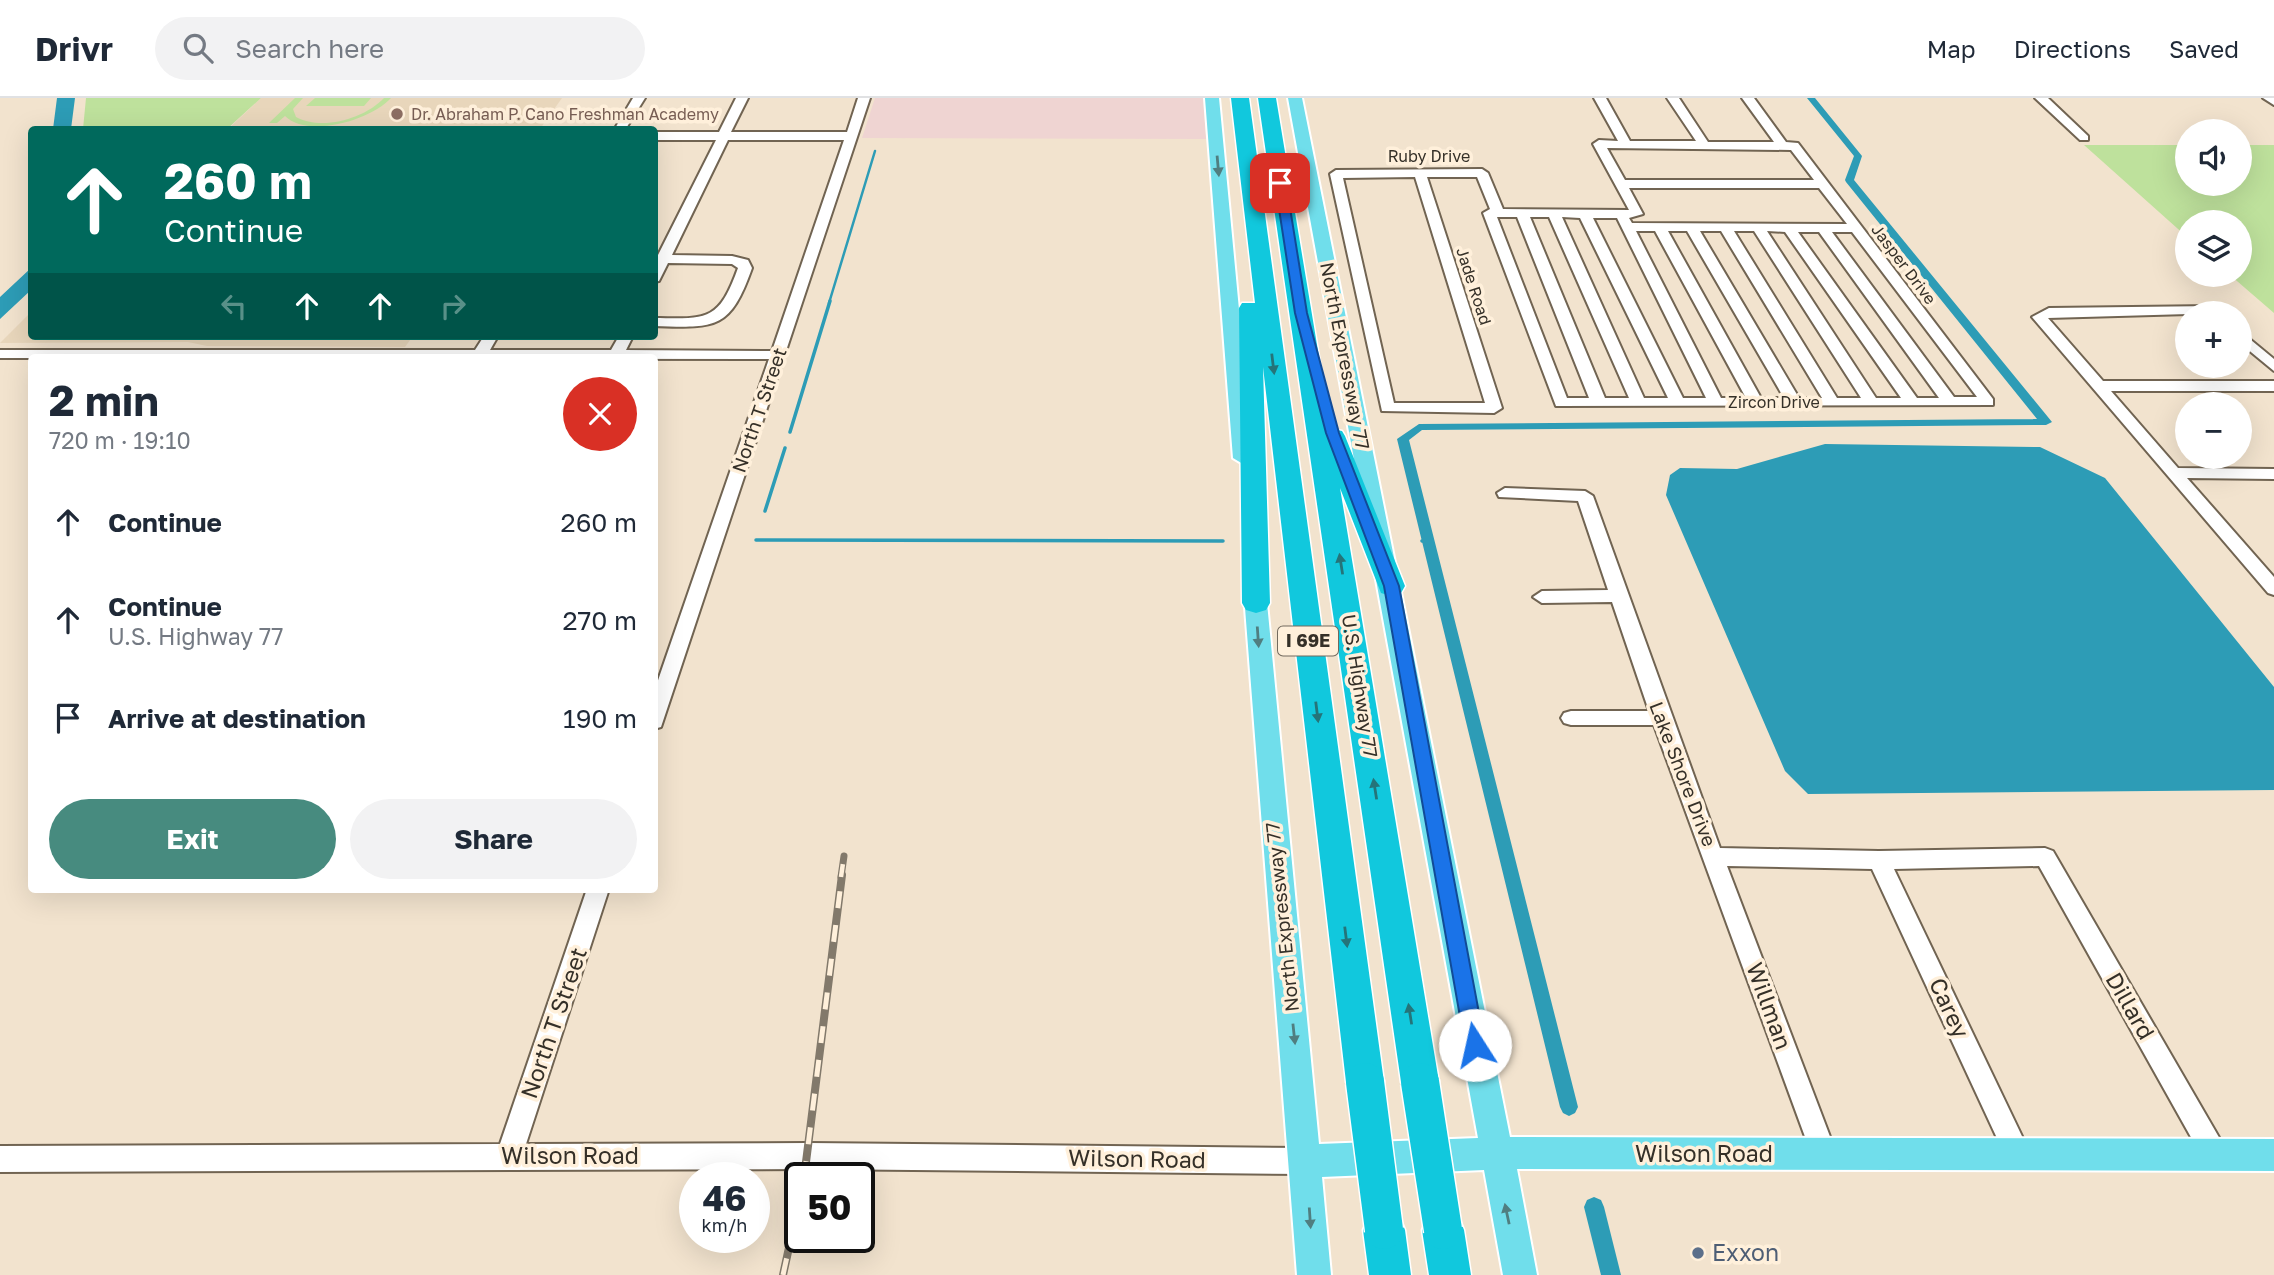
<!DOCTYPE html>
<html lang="en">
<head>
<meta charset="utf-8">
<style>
	body { margin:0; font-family:"Golos Text",sans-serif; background:#f2f2f3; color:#1f2937; height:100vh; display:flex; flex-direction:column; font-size:26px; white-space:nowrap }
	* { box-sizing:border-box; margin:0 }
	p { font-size:23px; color:#747a83 }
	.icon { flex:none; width:38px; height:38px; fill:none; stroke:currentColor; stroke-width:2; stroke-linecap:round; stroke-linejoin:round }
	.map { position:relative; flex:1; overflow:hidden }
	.sheet { position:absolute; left:28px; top:256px; width:630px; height:539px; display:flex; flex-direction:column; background:#fff; border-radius:7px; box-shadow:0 7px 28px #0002 }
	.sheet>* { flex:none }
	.banner { position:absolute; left:28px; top:28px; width:630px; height:214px; border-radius:7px; box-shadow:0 7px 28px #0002; background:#00695c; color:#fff; overflow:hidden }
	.buttons { position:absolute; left:2175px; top:21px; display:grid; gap:14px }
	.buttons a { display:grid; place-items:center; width:77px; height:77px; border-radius:50%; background:#fff; box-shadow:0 7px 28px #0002; font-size:35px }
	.speed { position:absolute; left:679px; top:1064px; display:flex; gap:14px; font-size:35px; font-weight:700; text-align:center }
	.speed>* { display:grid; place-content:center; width:91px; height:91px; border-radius:50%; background:#fff; box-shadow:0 7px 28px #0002; line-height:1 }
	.speed small { font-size:18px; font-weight:400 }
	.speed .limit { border:4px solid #111; border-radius:10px; background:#fff; color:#111 }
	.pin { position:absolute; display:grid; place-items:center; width:60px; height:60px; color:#fff; margin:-30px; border-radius:14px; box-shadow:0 4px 10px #0006 }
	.me { position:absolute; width:77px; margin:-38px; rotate:350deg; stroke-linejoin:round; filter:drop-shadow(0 0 5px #0008) }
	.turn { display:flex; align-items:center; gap:24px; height:147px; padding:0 21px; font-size:32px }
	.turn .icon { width:91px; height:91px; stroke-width:2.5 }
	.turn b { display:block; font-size:49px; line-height:60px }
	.lanes { display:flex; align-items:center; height:66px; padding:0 21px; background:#0003; justify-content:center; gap:35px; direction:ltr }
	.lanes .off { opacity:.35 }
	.round { display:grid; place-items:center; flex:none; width:74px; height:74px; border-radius:37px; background:#f2f2f3 }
	.overview { display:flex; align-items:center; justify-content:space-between; height:119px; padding:0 21px }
	h1 { font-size:42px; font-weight:700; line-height:52px }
	.primary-button { display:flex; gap:14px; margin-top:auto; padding:14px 21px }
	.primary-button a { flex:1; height:80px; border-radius:42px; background:#478b7f; color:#fff; font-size:28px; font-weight:700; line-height:80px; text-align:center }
	.primary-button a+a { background:#f2f2f3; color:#1f2937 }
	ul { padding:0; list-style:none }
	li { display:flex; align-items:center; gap:21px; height:98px; padding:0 21px }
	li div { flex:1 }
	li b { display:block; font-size:26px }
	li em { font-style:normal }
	header { display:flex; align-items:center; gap:42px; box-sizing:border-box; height:98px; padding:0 35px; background:#fff; border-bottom:2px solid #e0e1e3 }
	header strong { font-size:33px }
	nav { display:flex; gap:38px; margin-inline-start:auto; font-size:24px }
	.search { width:490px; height:63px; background:#f2f2f3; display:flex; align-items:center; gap:18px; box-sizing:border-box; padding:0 24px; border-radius:38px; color:#747a83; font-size:26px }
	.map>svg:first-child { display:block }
	.commercial { fill:#efd4d2 }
	.built { fill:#e8d6bb }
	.green { fill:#bee19c }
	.water { fill:#2d9cb6 }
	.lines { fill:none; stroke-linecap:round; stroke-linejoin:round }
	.stream-far1 { stroke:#2d9cb6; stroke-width:2.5 }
	.stream { stroke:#2d9cb6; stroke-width:3.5 }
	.canal { fill:#2d9cb6; fill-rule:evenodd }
	.minor-casing { stroke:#716452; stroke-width:4 }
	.major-casing { stroke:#fff; stroke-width:4 }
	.highway-casing { stroke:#fff; stroke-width:3 }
	.minor { fill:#fff; fill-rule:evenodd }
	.major { fill:#70deeb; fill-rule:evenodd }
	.highway { fill:#11c8dd; fill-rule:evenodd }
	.rail-far1-casing { stroke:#82796b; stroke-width:7 }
	.rail-casing { stroke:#82796b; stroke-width:8 }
	.rail-far1 { stroke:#fff0db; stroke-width:4.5; stroke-dasharray:13; stroke-linecap:butt }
	.rail { stroke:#fff0db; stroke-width:5; stroke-dasharray:17; stroke-linecap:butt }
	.highway-bridge-casing { stroke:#fff; stroke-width:41; stroke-linecap:butt }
	.highway-bridge { stroke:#11c8dd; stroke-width:38 }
	.oneway { fill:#507e80 }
	.oneway2 { fill:#257479 }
	.route { fill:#1a73e8; stroke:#114b97; stroke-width:2 }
	.education-dot { fill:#8d6e63; stroke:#fff0db; stroke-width:2.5 }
	.service-dot { fill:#5c6f8a; stroke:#fff0db; stroke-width:2.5 }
	.labels { text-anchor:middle; stroke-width:7; stroke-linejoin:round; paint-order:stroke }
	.far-education-label { font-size:16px; fill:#785e54; stroke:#fff0db; text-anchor:start }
	.far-street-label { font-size:16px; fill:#353028; stroke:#fff0db }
	.shield { fill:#fff0db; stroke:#726a5e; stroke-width:2 }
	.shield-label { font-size:18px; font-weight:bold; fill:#353028 }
	.street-label { font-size:19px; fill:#353028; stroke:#fff0db }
	.near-street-label { font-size:23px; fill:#353028; stroke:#fff0db }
	.near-service-label { font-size:23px; fill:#4e5e75; stroke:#fff0db; text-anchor:start }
</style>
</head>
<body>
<header>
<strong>Drivr</strong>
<div class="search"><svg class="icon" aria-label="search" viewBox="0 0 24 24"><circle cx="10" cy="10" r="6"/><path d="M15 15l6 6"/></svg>Search here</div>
<nav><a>Map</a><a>Directions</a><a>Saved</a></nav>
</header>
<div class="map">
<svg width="2274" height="1177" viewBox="0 0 2274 1177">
	<rect width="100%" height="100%" fill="#f2e3ce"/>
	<path class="commercial" d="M875,0H1203L1206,41L862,40Z"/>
	<path class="built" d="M261,0H562L540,31L227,32Z
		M31,214L32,238H413L405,249L207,248L188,244L0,245Z"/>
	<path class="green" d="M86,0H261L227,31H83Z
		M295,0H303L293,11L296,19C322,33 364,21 384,0H391C371,22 308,41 285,18L277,25H269Z
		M315,0H371L364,8H306Z
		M2084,47H2187L2188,86H2240V47H2274V215L2230,177H2240V124H2188L2187,139Z"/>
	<path class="water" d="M57,0H75L71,31H53Z
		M31,170V192L0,221V199Z
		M1825,346L2040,349L2105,380L2274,589V692L1808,696L1785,673L1666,397L1670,377L1680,370L1737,371Z"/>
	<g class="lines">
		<path class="stream-far1" d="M829,205L875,53"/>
		<path class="stream" d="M790,334L830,203
			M765,413L785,350
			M756,442L1223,443
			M1422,443L1428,442"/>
		<path class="canal" d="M1807,0H1815L1862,58L1854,82L2052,324L2046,327L1422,332L1409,342L1578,1009L1575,1015L1569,1018L1563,1015L1560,1009L1397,341L1419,326L2037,321L1846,84L1845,82L1854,58Z
			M1594,1099L1601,1102L1604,1109L1621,1177H1601L1584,1109L1587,1102Z"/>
		<defs>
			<path id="minor" d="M633,0H645L625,32H614Z
				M736,0H748L731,34H847L858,0H870L661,629L654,631V594L769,261L0,260V252H475L484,238H498L490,252H611L619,238H633L626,252L772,253L844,42H728L672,157L732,158L748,162L752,170C730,232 716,230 654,228V220C708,221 719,223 738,170L732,166L668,165L659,183L654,184L656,161L716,42H654V34H719Z
				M1594,0H1606L1630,43H1696L1667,0H1679L1708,44H1774L1742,0H1754L1786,44L1798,45L1993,301V307L1556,308L1483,115L1490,111L1477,79H1427L1502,310L1494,315L1382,313L1330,76L1336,72L1482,71L1488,75L1503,111L1629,112L1593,46L1599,42L1618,43ZM1607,50L1791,52L1814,82H1625ZM1415,79L1485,305H1394L1343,80ZM1629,90H1819L1847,126L1632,125L1629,120L1643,116ZM1497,119H1517L1589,300H1567ZM1530,119H1549L1629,300H1605ZM1562,119L1580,120L1668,300H1644ZM1593,120H1617L1706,300H1683ZM1636,133H1655L1746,300H1721ZM1668,133H1687L1784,300H1761ZM1700,133H1721L1822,300H1799ZM1734,133H1754L1861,300H1837ZM1767,133L1785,134L1901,300H1876ZM1798,134H1819L1939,300H1917ZM1832,134H1852L1977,299H1954Z
				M2035,0H2048L2088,38V42H2080Z
				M2263,0H2274V7Z
				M2214,208L2224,215L2048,220L2103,283H2274V293H2111L2178,370L2274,371V381L2187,380L2274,479V497L2268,495L2032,219L2049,210Z
				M2240,233L2274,261V273L2240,245Z
				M1505,390L1585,393L1593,398L1720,750L1879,753L2045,750L2053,753L2224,1048L2228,1057L2224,1066L2215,1070L2206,1066L2039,768L1894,771L2031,1057L2027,1066L2018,1070L2009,1066L1872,771L1727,768L1837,1057L1833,1066L1824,1070L1815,1066L1654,627H1571L1564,625L1561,620L1564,615L1571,613H1649L1612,504L1542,505L1533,499L1542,493L1608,492L1578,403L1499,399L1497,395Z
				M587,791H609L526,1046L809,1045L1306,1050L1315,1054L1319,1063L1315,1072L1306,1076L809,1071L0,1074V1048L500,1046Z"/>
			<path id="major" d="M1205,0H1219L1253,360L1243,366L1233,360Z
				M1288,0H1302L1510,1039L2274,1041V1073L1517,1071L1537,1177H1503L1484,1072L1322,1079L1331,1177H1297L1243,484L1246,478H1262L1265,484L1319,1046L1478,1040Z"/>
			<path id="highway" d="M1231,0H1249L1384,984L1378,997L1365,1002L1352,997L1346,984L1263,269L1270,505L1266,512L1256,515L1246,512L1242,505L1239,210L1242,205H1255Z
				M1258,0H1276L1331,331L1342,333L1345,338L1405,488L1401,495L1391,498L1381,495L1340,390L1439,984L1433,997L1420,1002L1407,997L1401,984Z
				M1384,1111L1399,1117L1405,1132L1411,1177H1369L1363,1132L1369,1117Z
				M1443,1111L1458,1117L1464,1132L1471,1177H1429L1422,1132L1428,1117Z"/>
		</defs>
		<use href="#minor" class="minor-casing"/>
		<use href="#major" class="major-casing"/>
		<use href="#highway" class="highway-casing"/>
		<use href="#minor" class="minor"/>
		<use href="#major" class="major"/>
		<use href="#highway" class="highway"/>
		<defs>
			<path id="rail-far1" d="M841,779L844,758"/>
			<path id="rail" d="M804,1080L842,777
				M783,1177L800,1099"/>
		</defs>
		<use href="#rail-far1" class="rail-far1-casing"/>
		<use href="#rail" class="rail-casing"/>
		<use href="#rail-far1" class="rail-far1"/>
		<use href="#rail" class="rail"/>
		<defs>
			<path id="highway-bridge" d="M1365,984L1384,1132
				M1420,984L1443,1132"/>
		</defs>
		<use href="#highway-bridge" class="highway-bridge-casing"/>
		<use href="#highway-bridge" class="highway-bridge"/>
	</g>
	<defs><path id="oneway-solid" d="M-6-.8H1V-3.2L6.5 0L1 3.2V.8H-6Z" transform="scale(1.75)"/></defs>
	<g class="oneway">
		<use href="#oneway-solid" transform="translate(1218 68) rotate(85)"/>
		<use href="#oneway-solid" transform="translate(1258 539) rotate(86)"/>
		<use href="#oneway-solid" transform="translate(1294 936) rotate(84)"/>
		<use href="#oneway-solid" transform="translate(1507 1116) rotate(-102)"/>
		<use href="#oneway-solid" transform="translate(1310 1120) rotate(86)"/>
	</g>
	<g class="oneway2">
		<use href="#oneway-solid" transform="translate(1273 266) rotate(83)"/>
		<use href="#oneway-solid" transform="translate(1341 466) rotate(-99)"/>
		<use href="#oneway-solid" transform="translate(1317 614) rotate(83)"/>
		<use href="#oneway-solid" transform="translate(1375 691) rotate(-99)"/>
		<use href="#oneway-solid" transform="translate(1346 839) rotate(83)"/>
		<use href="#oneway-solid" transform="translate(1410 916) rotate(-99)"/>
	</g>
	<path class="route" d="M1280,82L1286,85L1307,215L1339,335L1399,488L1485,947L1482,953L1475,956L1468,953L1465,947L1384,488L1326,335L1295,215L1275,85Z"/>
	<circle class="education-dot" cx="397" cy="16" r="7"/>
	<circle class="service-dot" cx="1698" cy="1155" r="7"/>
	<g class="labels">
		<g class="far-education-label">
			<text x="411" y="22">Dr. Abraham P. Cano Freshman Academy</text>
		</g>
		<g class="far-street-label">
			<text x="1429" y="64">Ruby Drive</text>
			<text transform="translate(1904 166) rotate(53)" y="6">Jasper Drive</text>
			<text transform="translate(1474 188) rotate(72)" y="6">Jade Road</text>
			<text x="1774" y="310">Zircon Drive</text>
		</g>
		<rect class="shield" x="1278" y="528.5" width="60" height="29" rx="5"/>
		<g class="shield-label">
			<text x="1308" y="549">I 69E</text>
		</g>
		<g class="street-label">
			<text transform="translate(1345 258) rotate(79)" y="7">North Expressway 77</text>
			<text transform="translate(759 312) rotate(-71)" y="7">North T Street</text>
			<text transform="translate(1360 588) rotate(81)" y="7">U.S. Highway 77</text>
			<text transform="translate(1683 676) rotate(69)" y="7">Lake Shore Drive</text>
			<text transform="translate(1282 819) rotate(-96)" y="7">North Expressway 77</text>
		</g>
		<g class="near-street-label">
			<text transform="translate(1769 908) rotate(70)" y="8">Willman</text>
			<text transform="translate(2130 908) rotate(60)" y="8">Dillard</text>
			<text transform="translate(1949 910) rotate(65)" y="8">Carey</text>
			<text transform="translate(554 925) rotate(-71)" y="8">North T Street</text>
			<text x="1704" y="1064">Wilson Road</text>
			<text x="570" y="1066">Wilson Road</text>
			<text transform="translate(1137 1061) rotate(1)" y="8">Wilson Road</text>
		</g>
		<g class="near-service-label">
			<text x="1712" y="1163">Exxon</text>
		</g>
	</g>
</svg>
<div class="buttons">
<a><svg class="icon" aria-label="sound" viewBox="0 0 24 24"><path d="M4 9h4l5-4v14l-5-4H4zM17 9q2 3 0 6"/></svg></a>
<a><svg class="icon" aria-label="layers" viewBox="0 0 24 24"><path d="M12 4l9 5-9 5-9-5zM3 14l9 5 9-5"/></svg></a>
<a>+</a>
<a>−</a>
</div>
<div class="speed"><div>46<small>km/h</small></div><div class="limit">50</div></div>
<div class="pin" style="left:1280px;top:85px;background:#d93025"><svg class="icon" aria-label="arrive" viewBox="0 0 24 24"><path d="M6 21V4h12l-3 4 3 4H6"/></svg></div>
<svg class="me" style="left:1475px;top:947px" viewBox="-20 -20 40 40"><circle r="19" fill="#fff"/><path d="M0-13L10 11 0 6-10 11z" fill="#1a73e8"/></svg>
<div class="banner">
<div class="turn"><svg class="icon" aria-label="ahead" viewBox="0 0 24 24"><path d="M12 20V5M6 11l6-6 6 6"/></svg><div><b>260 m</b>Continue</div></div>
<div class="lanes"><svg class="icon off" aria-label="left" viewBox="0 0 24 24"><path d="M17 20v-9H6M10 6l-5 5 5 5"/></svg><svg class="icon" aria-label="ahead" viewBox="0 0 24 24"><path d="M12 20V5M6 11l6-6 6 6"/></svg><svg class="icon" aria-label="ahead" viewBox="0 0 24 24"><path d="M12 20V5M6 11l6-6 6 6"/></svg><svg class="icon off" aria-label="right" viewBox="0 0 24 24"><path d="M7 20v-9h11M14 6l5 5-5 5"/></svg></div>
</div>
<section class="sheet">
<div class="overview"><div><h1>2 min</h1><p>720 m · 19:10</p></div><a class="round" style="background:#d93025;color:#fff"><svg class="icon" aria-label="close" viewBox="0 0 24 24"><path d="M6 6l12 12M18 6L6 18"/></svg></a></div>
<ul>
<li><svg class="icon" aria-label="ahead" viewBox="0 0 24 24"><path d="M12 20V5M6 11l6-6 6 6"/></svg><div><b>Continue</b></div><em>260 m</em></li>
<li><svg class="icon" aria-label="ahead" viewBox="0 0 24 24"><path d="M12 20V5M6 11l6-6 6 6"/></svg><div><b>Continue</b><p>U.S. Highway 77</p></div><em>270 m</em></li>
<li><svg class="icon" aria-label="arrive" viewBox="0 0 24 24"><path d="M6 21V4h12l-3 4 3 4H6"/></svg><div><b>Arrive at destination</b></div><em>190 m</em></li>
</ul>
<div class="primary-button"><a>Exit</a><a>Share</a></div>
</section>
</div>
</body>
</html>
